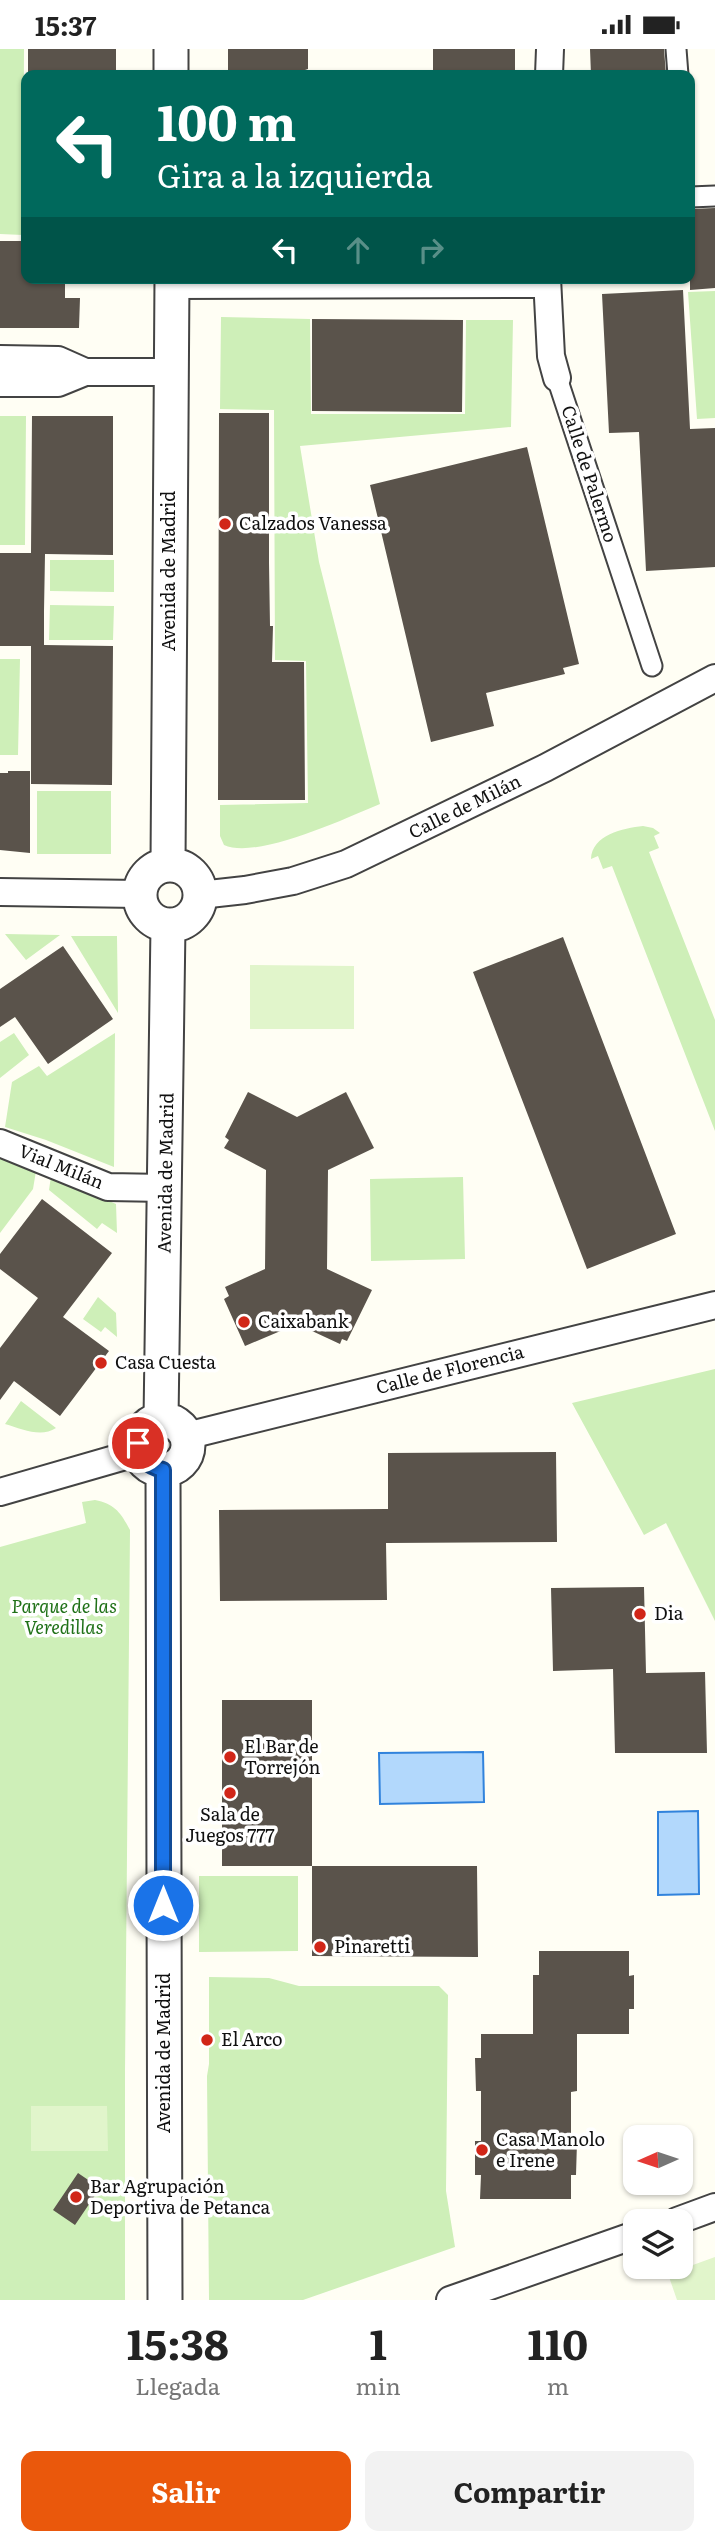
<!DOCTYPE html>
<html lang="es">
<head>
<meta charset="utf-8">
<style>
	body { margin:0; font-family:Literata,serif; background:#f2f2f2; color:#222; height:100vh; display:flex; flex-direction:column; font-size:26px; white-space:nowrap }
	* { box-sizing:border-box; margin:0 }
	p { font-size:23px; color:#767676 }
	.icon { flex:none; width:38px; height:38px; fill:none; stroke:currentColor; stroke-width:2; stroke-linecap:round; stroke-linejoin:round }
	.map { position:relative; height:2251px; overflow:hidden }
	.drawer { display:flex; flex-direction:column; background:#fff; flex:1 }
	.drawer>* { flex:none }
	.guide { position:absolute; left:21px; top:21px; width:674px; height:214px; border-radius:14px; box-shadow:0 2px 5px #0004; background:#00695c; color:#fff; overflow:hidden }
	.needle { width:46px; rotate:267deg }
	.controls { position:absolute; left:623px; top:2076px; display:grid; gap:14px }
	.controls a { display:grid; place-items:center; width:70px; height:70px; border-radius:14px; background:#fff; box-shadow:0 2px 5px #0004; font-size:35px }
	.pin { position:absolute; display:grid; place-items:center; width:60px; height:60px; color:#fff; margin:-30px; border:4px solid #fff; border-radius:50%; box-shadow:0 2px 7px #0007 }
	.me { position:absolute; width:77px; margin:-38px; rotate:0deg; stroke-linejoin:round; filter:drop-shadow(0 0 5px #0008) }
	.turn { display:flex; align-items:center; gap:24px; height:147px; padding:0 21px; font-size:32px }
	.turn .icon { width:91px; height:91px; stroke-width:2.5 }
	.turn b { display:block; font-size:49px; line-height:60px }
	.lanes { display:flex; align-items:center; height:66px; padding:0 21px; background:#0003; justify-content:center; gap:35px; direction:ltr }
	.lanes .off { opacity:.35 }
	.eta { display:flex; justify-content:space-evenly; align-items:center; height:119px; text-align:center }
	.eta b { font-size:42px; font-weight:700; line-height:49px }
	.cta { display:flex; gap:14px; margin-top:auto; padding:14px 21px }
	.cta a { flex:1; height:80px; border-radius:14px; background:#ea580c; color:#fff; font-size:28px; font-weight:700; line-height:80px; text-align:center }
	.cta a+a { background:#f2f2f2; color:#222 }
	.status { display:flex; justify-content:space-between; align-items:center; height:49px; padding:0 35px; background:#fff; direction:ltr }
	.status svg { height:19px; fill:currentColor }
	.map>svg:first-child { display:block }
	.green { fill:#ceefb8 }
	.pitch { fill:#e1f5cb }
	.water { fill:#b2d8fc; stroke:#3183dc; stroke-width:2 }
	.building { fill:#5a534b }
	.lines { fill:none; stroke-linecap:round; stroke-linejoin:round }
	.pedestrian-casing { stroke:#434343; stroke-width:23 }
	.minor-casing { stroke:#434343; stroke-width:30 }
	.tertiary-casing { stroke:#434343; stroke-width:37 }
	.pedestrian { stroke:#fff; stroke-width:19 }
	.minor { stroke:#fff; stroke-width:26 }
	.tertiary { stroke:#fff; stroke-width:33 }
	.route-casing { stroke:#114b97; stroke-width:18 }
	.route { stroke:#1a73e8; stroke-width:12 }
	.poi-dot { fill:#d12618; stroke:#fff; stroke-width:2.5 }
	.labels { text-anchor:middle; stroke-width:7; stroke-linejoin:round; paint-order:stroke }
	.street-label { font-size:18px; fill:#101010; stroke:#fff }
	.poi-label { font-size:18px; fill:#101010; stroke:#fff; text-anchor:start }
	.park-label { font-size:18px; font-style:italic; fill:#207118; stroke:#fff }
</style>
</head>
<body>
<div class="status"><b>15:37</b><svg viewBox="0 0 49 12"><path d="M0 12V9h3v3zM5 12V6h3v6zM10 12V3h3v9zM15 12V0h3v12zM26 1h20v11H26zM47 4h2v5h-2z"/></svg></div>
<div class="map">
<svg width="715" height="2251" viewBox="0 0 715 2251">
	<rect width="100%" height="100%" fill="#fffef4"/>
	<path class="green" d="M0,0H24L23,186L0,185Z
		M715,242V369L697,370L688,243Z
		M221,268L310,270L311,365H465L466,271H513L511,378L300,397L319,513L380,755C346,769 257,811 224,796L220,787V756L308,754L306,612L275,611L274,361L220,360Z
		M0,367H26L25,496H0Z
		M50,511H114V543L50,542Z
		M50,556L114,557L113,591H49Z
		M0,610H20L18,706H0Z
		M37,742H111V805H37Z
		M643,777L653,779L660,784L654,787L659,799L649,803L715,971V1082L612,817L603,820L598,807L591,810C592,786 623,779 643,777Z
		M5,885L60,886L26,911Z
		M71,887H117L118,964Z
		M14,984L29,1006L0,1029V993Z
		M115,984L114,1118L46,1091L5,1078L12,1033L39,1017L47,1027Z
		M0,1107L36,1122L33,1140L0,1184Z
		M51,1127L116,1155L117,1184L102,1174L97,1180L49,1141Z
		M463,1128L465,1210L371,1212L370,1130Z
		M98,1248L116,1264L117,1288L105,1278L101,1283L83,1270Z
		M715,1320V1572L666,1474L644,1486L572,1354Z
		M21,1352L56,1379C41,1389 22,1380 5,1375Z
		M95,1451C115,1455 121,1464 130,1481L125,2023V2251H0V1498L86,1474L82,1453Z
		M199,1827H298V1902L199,1903Z
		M209,1928L269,1929L299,1937H439L448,1946L446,2142L455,2198L303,2251H209L207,2027L209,2015Z"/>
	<path class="pitch" d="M250,916L354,917V980H250Z
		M31,2057H107L108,2102H31Z
		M715,2208V2251H677L668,2225Z"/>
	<path class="water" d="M483,1703L484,1753L380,1755L379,1704Z
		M698,1762L699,1845L658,1846V1763Z"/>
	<path class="building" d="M28,0H116V26H28Z
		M228,0H308V20L305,21V26H228Z
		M433,0H515V23L512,26H436V23L433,22Z
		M590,0H664L666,26H591Z
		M715,159V239L690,241V160Z
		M0,192H26V229H65V249H80L79,279H0Z
		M683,241L690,380L715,379V518L646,522L639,383L609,384L602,245Z
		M312,270L463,271L462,363L312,362Z
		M219,364H269V514L270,577H273L272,613H304L305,751H218Z
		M32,367H113V506L45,505L44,562V596L113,597L112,736L31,735V597H0V504H31Z
		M527,398L579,615L563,619L565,625L486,644L494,677L431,693L370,436Z
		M8,722H30V804L0,801V724H8Z
		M563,888L676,1185L587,1220L473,923Z
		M63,897L113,970L48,1015L15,968L0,978V940Z
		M248,1043L297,1068L346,1043L374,1099L328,1121L327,1220L372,1241L347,1292L342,1290L340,1295L297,1275L245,1297L224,1250L229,1247L225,1238L265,1220L266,1121L224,1099L229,1091L225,1088Z
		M42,1150L112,1204L63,1268L109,1302L60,1367L14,1332L0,1351V1299L38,1249L0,1220V1205Z
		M556,1403L557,1493L386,1494L387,1551L220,1552L219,1461L388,1460V1404Z
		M644,1538L646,1624L705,1623L707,1704H615L613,1620L553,1622L551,1539Z
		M222,1651H312V1817H222Z
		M312,1817H477L478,1908L312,1907Z
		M539,1902H629V1927L634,1926V1960H629V1985H577V2042L571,2043V2093H577L576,2126H571V2150H480L481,2126H475V2092H481V2042H476L475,2009H481V1985H533V1926H539Z
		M78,2124L100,2139L75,2176L53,2161Z"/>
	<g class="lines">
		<defs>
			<path id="pedestrian" d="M676,0L678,26
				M690,148L715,147
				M557,329L652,617"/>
			<path id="minor" d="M549,26L550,0
				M547,229L551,307L557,329
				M172,236L547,235
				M0,310L58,311L85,323
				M0,334H58L85,323H171
				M0,843L139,845
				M200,846L245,841L293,832L346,815L545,719L715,629
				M0,1094L108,1138L165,1139
				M186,1387L715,1256
				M0,1443L139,1403
				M677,2172L715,2158
				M450,2251L635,2186"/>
			<path id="tertiary" d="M171,0V26
				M168,815L172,229
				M140 846a30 30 0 1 1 60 0a30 30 0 1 1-60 0Z
				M161,1371L168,877
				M138 1396a25 25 0 1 1 50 0a25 25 0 1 1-50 0Z
				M163,1421L165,2251"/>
		</defs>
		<use href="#pedestrian" class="pedestrian-casing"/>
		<use href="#minor" class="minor-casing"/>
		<use href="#tertiary" class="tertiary-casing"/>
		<use href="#pedestrian" class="pedestrian"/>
		<use href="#minor" class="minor"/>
		<use href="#tertiary" class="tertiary"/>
	</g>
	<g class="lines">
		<defs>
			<path id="route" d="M138,1394C140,1410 147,1417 163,1421V1856"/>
		</defs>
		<use href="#route" class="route-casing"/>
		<use href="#route" class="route"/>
	</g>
	<g class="poi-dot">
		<circle cx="225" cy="475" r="7"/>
		<circle cx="244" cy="1273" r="7"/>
		<circle cx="101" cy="1314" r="7"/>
		<circle cx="640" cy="1565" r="7"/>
		<circle cx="230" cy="1708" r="7"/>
		<circle cx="230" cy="1744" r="7"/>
		<circle cx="320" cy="1898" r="7"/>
		<circle cx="207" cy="1991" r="7"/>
		<circle cx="482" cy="2101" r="7"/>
		<circle cx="76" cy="2148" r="7"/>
	</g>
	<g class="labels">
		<g class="street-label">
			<text transform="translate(589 425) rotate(72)" y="6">Calle de Palermo</text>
			<text transform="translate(169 522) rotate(-90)" y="6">Avenida de Madrid</text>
			<text transform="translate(465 758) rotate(-26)" y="6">Calle de Milán</text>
			<text transform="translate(61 1118) rotate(22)" y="6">Vial Milán</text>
			<text transform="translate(166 1124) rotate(-89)" y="6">Avenida de Madrid</text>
			<text transform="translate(450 1321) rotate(-14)" y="6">Calle de Florencia</text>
			<text transform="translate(164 2004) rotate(-90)" y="6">Avenida de Madrid</text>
		</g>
		<g class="poi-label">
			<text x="239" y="481">Calzados Vanessa</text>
			<text x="258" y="1279">Caixabank</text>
			<text x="115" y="1320">Casa Cuesta</text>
			<text x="654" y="1571">Dia</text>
			<text x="244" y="1704">El Bar de<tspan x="244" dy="21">Torrejón</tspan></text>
			<text x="230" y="1772" text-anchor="middle">Sala de<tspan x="230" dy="21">Juegos 777</tspan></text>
			<text x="334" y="1904">Pinaretti</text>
			<text x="221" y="1997">El Arco</text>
			<text x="496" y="2097">Casa Manolo<tspan x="496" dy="21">e Irene</tspan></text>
			<text x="90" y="2144">Bar Agrupación<tspan x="90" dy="21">Deportiva de Petanca</tspan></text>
		</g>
		<g class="park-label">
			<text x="64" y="1564">Parque de las<tspan x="64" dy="21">Veredillas</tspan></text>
		</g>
	</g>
</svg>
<div class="controls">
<a><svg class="needle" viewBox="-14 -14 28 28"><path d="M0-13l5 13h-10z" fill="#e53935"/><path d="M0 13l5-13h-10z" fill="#767676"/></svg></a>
<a><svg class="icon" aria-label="layers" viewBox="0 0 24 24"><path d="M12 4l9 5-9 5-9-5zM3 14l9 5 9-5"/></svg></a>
</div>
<div class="pin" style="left:138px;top:1394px;background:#d93025"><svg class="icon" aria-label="arrive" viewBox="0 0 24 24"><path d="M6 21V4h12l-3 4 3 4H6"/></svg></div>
<svg class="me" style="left:163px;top:1856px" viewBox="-20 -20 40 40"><circle r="17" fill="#1a73e8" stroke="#fff" stroke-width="3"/><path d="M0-11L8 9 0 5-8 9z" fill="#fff"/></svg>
<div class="guide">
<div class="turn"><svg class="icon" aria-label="left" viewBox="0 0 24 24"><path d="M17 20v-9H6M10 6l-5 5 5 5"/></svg><div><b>100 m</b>Gira a la izquierda</div></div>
<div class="lanes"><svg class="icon" aria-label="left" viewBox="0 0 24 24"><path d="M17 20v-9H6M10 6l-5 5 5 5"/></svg><svg class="icon off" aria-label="ahead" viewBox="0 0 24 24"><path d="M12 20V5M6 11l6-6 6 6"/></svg><svg class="icon off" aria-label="right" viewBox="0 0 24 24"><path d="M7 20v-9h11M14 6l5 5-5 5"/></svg></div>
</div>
</div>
<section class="drawer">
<div class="eta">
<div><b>15:38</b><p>Llegada</p></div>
<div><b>1</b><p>min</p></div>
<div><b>110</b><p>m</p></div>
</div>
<div class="cta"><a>Salir</a><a>Compartir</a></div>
</section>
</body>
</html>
